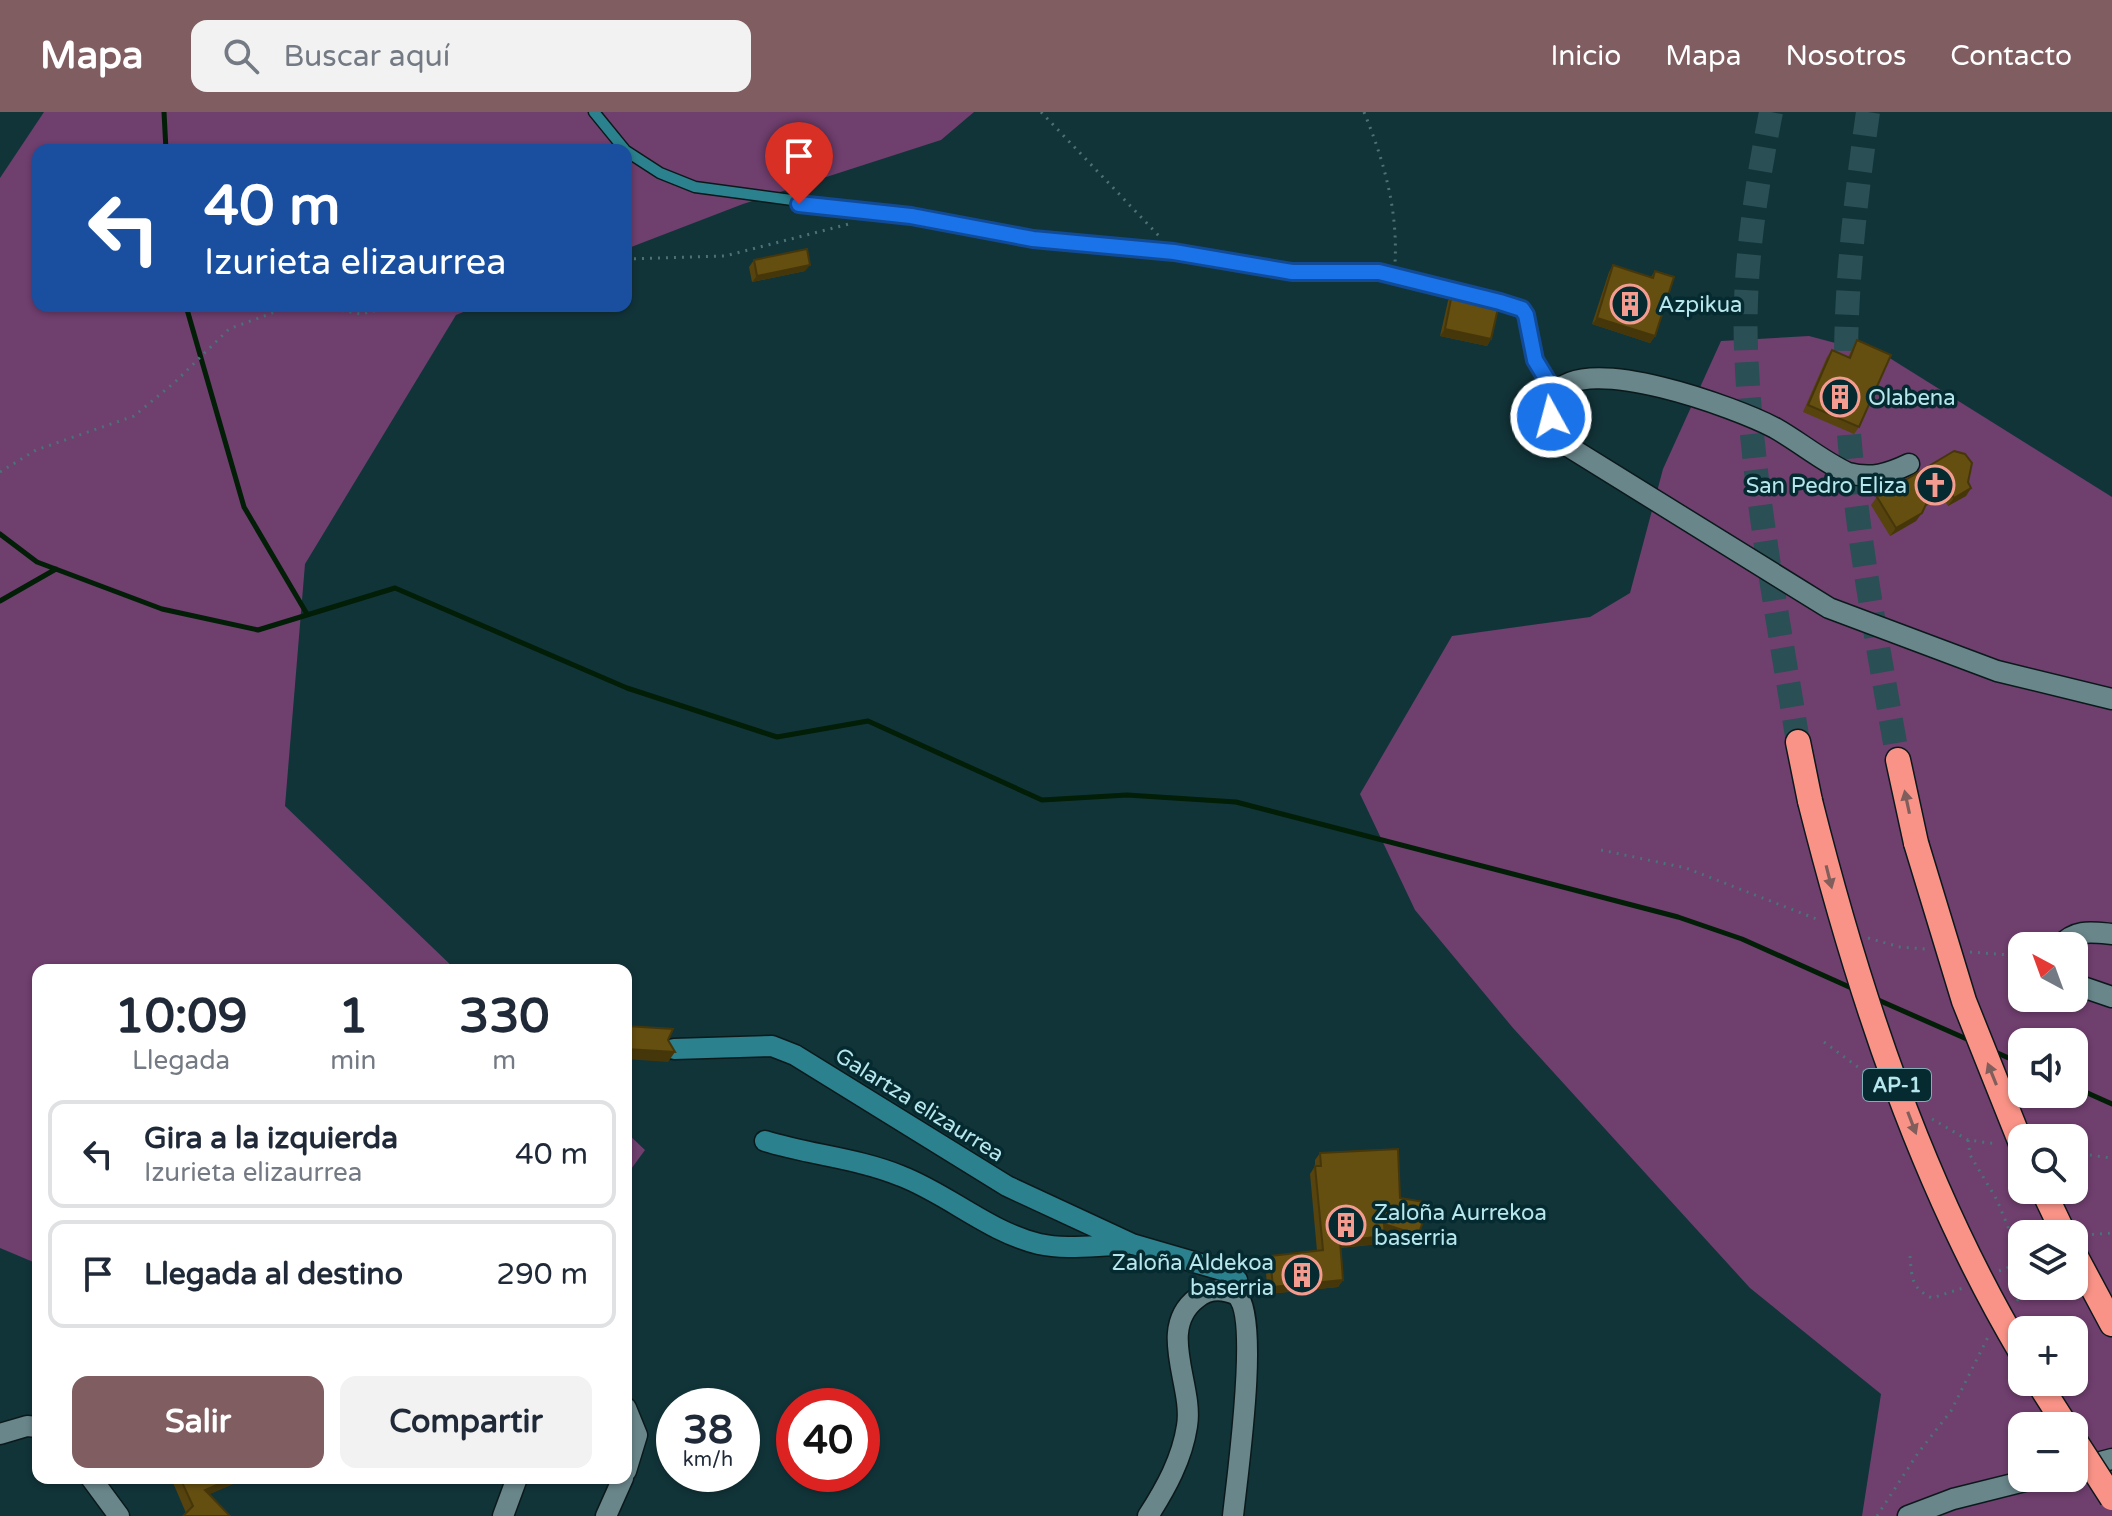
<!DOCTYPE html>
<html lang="es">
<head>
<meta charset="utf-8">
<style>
	body { margin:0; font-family:"Varela Round",sans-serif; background:#f2f2f3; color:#1f2937; height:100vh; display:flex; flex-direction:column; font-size:30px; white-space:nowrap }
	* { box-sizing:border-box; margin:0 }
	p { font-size:26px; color:#747a83 }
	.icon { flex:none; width:44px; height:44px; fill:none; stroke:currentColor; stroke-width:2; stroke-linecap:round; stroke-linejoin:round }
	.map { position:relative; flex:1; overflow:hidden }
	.sheet { position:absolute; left:32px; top:852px; width:600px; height:520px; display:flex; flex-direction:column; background:#fff; border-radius:16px; box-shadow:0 2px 6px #0004 }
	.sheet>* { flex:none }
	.top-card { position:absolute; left:32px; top:32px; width:600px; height:168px; border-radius:16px; box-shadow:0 2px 6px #0004; background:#1a4fa0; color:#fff; overflow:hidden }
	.needle { width:52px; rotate:319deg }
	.fabs { position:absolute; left:2008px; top:820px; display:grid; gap:16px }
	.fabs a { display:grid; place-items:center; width:80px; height:80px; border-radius:16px; background:#fff; box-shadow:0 2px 6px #0004; font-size:40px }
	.speed { position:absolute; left:656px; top:1276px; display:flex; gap:16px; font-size:40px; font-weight:700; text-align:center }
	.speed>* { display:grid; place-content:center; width:104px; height:104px; border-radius:50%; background:#fff; box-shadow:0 2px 6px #0004; line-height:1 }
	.speed small { font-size:20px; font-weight:400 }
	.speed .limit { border:12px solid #d22; background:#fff; color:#111 }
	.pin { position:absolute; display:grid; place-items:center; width:68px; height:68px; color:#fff; margin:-82px -34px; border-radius:50% 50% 50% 0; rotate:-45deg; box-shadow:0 0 8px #0007 }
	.pin .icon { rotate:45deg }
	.me { position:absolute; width:88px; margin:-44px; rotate:353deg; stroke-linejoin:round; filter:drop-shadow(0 0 6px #0008) }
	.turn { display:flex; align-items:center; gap:28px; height:168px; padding:0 40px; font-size:36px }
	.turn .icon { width:104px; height:104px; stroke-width:2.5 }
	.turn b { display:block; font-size:56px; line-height:68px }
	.eta { display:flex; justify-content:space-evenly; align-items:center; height:136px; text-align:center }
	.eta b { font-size:48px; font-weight:700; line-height:56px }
	.primary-button { display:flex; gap:16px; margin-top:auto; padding:16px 40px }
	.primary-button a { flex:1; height:92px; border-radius:16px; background:#7f5d60; color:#fff; font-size:32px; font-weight:700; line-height:92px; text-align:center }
	.primary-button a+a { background:#f2f2f3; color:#1f2937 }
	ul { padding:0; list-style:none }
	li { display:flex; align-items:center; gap:24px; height:108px; margin:0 16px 12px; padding:0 24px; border:4px solid #e0e1e3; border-radius:16px }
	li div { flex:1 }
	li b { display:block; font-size:30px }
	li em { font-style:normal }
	header { display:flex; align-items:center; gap:48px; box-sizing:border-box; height:112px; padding:0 40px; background:#7f5d60; color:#fff }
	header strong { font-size:38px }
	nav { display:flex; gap:44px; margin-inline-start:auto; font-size:28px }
	.search { width:560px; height:72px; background:#f2f2f3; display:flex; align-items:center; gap:20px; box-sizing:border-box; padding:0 28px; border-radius:16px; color:#747a83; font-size:30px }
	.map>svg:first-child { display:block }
	.forest { fill:#6f3f6e; fill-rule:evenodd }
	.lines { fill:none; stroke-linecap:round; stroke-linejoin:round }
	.stream { stroke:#021e07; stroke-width:5 }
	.highway-tunnel { stroke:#2a4f54; stroke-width:24; stroke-dasharray:24 12; stroke-linecap:butt }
	.lane-casing { stroke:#0b191b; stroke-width:13 }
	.street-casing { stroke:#0b191b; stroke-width:23 }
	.secondary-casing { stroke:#0b191b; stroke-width:23 }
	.highway-casing { stroke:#0b191b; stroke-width:27 }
	.path { stroke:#4a7277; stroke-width:3; stroke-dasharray:2 6; stroke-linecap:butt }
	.lane { stroke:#2b818d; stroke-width:10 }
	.street { stroke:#2b818d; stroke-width:20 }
	.secondary { stroke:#69868b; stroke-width:20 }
	.highway { stroke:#fa9387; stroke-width:24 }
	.highway-bridge-casing { stroke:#0b191b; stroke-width:27; stroke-linecap:butt }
	.highway-bridge { stroke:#fa9387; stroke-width:24 }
	.wall { fill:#56430e }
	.shaded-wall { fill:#46370b }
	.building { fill:#644e10; stroke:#46370b; stroke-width:2 }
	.oneway { fill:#805e5b }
	.route-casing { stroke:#114b97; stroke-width:20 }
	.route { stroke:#1a73e8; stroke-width:14 }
	.labels { text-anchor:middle; stroke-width:7; stroke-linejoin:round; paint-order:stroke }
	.shield { fill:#052a2f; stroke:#82aeb5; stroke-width:2 }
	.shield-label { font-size:20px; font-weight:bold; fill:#b7e7ee }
	.poi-label { font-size:22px; fill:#b7e7ee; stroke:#052a2f; text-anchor:start }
	.street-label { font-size:22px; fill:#b7e7ee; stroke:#052a2f }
</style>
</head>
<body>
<header>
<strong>Mapa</strong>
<div class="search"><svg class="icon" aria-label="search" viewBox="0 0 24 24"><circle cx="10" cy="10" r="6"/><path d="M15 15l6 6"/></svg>Buscar aquí</div>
<nav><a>Inicio</a><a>Mapa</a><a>Nosotros</a><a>Contacto</a></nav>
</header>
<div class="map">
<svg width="2112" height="1404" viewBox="0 0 2112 1404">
	<rect width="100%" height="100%" fill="#113439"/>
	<path class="forest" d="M44,0H974L941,28L743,92L626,137V38H38V194H478L456,203L305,452L285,694L456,858H38V1152L0,1136V66Z
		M1809,224L1888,245L2112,385V1404H1862L1881,1282L1750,1176L1513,916L1415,798L1360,682L1452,524L1590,505L1630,481L1663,357L1721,229ZM2022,834H2074V886H2022ZM2022,930H2074V982H2022ZM2022,1026H2074V1078H2022ZM2022,1122H2074V1174H2022ZM2022,1218H2074V1270H2022ZM2022,1314H2074V1366H2022Z
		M626,1020L645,1038L626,1064Z"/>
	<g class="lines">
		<path class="stream" d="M164,0L166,38
			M186,194L244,395L307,502
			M0,422L37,450L162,497L258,518L395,476L627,576L777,625L868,609L1042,688L1127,683L1236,690L1678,805L1742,827L1856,878
			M0,489L56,457
			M1876,887L1969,928
			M1993,939L2022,952
			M2074,975L2112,992"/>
		<path class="highway-tunnel" d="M1771,0C1756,77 1743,157 1746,236C1751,368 1777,500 1798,630
			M1868,0C1853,106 1840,216 1849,322C1858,432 1879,540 1898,648"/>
		<defs>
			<path id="lane" d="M594,0L625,38
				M626,39L660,61L695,75L911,104L1033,127L1174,140L1292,160H1379L1500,190L1522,197L1526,203L1535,248L1555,281"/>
			<path id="street" d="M674,937L772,934L795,943L1007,1074L1132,1132L1225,1159L1237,1168V1183
				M765,1029C810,1043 857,1046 901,1064C948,1082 989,1120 1039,1132C1066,1138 1097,1133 1124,1133"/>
			<path id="secondary" d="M1909,352C1888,362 1872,367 1848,361C1822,349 1800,330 1775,316C1737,296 1584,239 1555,282C1543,299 1556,318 1566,333L1829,496L1997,559L2112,587
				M2060,834C2075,817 2091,820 2112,822
				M2074,872L2112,885
				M626,1296L637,1323L626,1359
				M0,1322L27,1314L38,1315
				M2074,1357L2112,1347
				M91,1366L119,1404
				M503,1404L517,1366
				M606,1404L623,1366
				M1148,1404C1166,1376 1182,1347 1187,1314C1194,1273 1156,1217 1197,1186C1209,1176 1224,1177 1237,1183C1260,1207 1237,1365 1233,1404
				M1908,1404L1953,1387L2037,1366"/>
			<path id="highway" d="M1798,630L1810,689
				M1898,648L1916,731
				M2043,1078L2064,1122
				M2074,1141L2112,1212
				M2038,1270L2066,1314"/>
		</defs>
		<use href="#lane" class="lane-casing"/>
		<use href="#street" class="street-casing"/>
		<use href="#secondary" class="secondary-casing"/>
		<use href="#highway" class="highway-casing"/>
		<path class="path" d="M1041,0L1160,125
			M1364,0C1384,49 1398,98 1395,151
			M626,147L725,144L853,111
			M318,194L361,202L397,194
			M0,360L36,338L134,304L175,270L229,217L291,194
			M1601,738L1686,756L1819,808
			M1868,826L1900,835L1926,837
			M1970,840L2022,844
			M1824,930L1870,964
			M1932,1007L1968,1028L1998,1032
			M1968,1028L1970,1043L1997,1088L2022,1149
			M2074,1041L2112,1046
			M2084,1123L2112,1121
			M1910,1144C1912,1166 1911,1176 1932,1186L1963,1176
			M1999,1159L2022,1150
			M2017,1189L2024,1174
			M1877,1404L1918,1341L1951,1299L1989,1223"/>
		<use href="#lane" class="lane"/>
		<use href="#street" class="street"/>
		<use href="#secondary" class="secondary"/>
		<use href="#highway" class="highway"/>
		<defs>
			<path id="highway-bridge" d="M1810,689C1858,880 1921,1072 2022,1242
				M1916,731L1964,889L2022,1034
				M2074,1327L2112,1386"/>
		</defs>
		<use href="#highway-bridge" class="highway-bridge-casing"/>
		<use href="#highway-bridge" class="highway-bridge"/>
	</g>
	<path class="wall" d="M754,148L805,159L752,170L749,155Z
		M1613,153L1651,165L1655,159V224L1650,231L1592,212L1609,160Z
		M1452,182L1491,227L1487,234L1440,224L1448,189Z
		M1857,228L1859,315L1854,322L1803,300L1827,245L1832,238L1848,245Z
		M1968,370L1971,376L1966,384L1948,394L1942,384L1925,395L1916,409L1890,424L1871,393L1877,385Z
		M1320,1041L1400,1086L1418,1123L1413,1130L1385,1121V1124L1380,1132L1340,1136L1343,1168L1338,1175L1268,1182L1265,1151L1270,1144L1317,1139L1310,1062L1315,1054V1048Z
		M171,1366H237L233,1372L209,1382L186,1401Z"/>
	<path class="shaded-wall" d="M810,153L805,159L752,170L757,164Z
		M1597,206L1655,224L1650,231L1592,212Z
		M1445,217L1491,227L1487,234L1440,224Z
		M1948,376L1942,384L1922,396L1928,388Z
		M1971,376L1966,384L1948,394L1954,386Z
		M1922,401L1916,409L1890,424L1896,416Z
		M626,937L675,940L668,950L626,947Z
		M1384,1112L1418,1123L1413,1130L1379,1119Z
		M1385,1124L1380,1132L1335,1136L1340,1129Z
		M1343,1168L1338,1175L1268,1182L1273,1175Z
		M233,1366H237L233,1372L199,1387L205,1378Z"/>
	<path class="building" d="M807,137L810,153L757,164L754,148Z
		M1613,153L1653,166L1655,159L1674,165L1655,224L1597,206Z
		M1452,182L1499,192L1491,227L1445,217Z
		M1857,228L1891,243L1859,315L1808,293L1832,238L1850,246Z
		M1954,339L1965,342L1972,351L1968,370L1971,376L1954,386L1948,376L1928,388L1922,401L1896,416L1877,385Z
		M626,914L673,917L668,928L675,940L626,937Z
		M1398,1037L1400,1086L1430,1091L1418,1123L1384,1112L1385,1124L1340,1129L1343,1168L1273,1175L1270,1144L1323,1138L1315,1054H1321L1320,1041Z
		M180,1366H233L205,1378L230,1404H183L193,1394Z"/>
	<defs><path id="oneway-solid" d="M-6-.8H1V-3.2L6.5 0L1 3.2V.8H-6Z" transform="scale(2)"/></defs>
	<g class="oneway">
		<use href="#oneway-solid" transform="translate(1907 690) rotate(-102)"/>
		<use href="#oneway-solid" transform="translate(1829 765) rotate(76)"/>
		<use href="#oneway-solid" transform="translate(1992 962) rotate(-112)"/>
		<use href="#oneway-solid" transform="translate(1912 1011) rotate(69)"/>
	</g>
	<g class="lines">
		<defs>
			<path id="route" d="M799,92L911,104L1033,127L1174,140L1292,160H1379L1500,190L1522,197L1526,203L1535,248L1555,281L1551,305"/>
		</defs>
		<use href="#route" class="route-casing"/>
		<use href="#route" class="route"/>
	</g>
	<defs>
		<symbol id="building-ring" viewBox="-11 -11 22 22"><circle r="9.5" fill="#052a2f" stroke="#f59c91" stroke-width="1.5"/><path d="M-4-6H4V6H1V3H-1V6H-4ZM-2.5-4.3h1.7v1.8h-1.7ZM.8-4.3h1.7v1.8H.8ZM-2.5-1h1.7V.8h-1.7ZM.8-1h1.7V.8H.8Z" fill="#f59c91"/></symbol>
		<symbol id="church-ring" viewBox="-11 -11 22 22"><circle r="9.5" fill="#052a2f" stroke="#f59c91" stroke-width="1.5"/><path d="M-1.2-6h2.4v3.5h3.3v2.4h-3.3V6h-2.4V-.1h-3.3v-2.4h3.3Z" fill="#f59c91"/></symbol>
	</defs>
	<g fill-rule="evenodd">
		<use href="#building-ring" x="1608" y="170" width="44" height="44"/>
		<use href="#building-ring" x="1818" y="263" width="44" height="44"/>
		<use href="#church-ring" x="1913" y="351" width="44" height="44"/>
		<use href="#building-ring" x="1324" y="1091" width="44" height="44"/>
		<use href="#building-ring" x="1280" y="1141" width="44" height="44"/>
	</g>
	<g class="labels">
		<rect class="shield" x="1863" y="957" width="68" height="32" rx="6"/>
		<g class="shield-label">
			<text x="1897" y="980">AP-1</text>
		</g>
		<g class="poi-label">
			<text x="1658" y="200">Azpikua</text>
			<text x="1868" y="293">Olabena</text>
			<text x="1907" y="381" text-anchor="end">San Pedro Eliza</text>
			<text x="1374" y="1108">Zaloña Aurrekoa<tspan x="1374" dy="25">baserria</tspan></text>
			<text x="1274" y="1158" text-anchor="end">Zaloña Aldekoa<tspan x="1274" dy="25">baserria</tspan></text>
		</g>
		<g class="street-label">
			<text transform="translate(920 992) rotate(32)" y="8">Galartza elizaurrea</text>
		</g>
	</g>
</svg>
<div class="fabs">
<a><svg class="needle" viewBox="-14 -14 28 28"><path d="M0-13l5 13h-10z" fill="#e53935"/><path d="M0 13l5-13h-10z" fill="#747a83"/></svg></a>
<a><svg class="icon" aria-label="sound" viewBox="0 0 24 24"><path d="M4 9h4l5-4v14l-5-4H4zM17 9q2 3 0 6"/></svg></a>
<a><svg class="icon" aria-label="search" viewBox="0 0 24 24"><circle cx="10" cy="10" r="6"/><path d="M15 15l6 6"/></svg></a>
<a><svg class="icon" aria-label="layers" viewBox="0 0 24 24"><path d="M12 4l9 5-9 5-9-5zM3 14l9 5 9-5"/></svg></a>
<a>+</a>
<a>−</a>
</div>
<div class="speed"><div>38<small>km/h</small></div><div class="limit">40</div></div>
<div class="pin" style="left:799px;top:92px;background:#d93025"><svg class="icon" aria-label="arrive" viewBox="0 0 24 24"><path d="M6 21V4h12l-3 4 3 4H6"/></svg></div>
<svg class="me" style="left:1551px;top:305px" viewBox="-20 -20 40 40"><circle r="17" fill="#1a73e8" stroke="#fff" stroke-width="3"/><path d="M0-11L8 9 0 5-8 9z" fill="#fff"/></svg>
<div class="top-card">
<div class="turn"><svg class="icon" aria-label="left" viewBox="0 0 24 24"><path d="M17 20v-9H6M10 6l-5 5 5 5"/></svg><div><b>40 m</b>Izurieta elizaurrea</div></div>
</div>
<section class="sheet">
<div class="eta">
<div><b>10:09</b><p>Llegada</p></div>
<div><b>1</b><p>min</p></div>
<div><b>330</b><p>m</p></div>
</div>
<ul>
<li><svg class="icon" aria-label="left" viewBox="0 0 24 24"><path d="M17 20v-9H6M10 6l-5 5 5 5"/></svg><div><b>Gira a la izquierda</b><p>Izurieta elizaurrea</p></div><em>40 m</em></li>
<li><svg class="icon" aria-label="arrive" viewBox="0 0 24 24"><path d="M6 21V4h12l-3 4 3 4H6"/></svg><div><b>Llegada al destino</b></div><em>290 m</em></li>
</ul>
<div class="primary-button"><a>Salir</a><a>Compartir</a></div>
</section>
</div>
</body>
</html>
